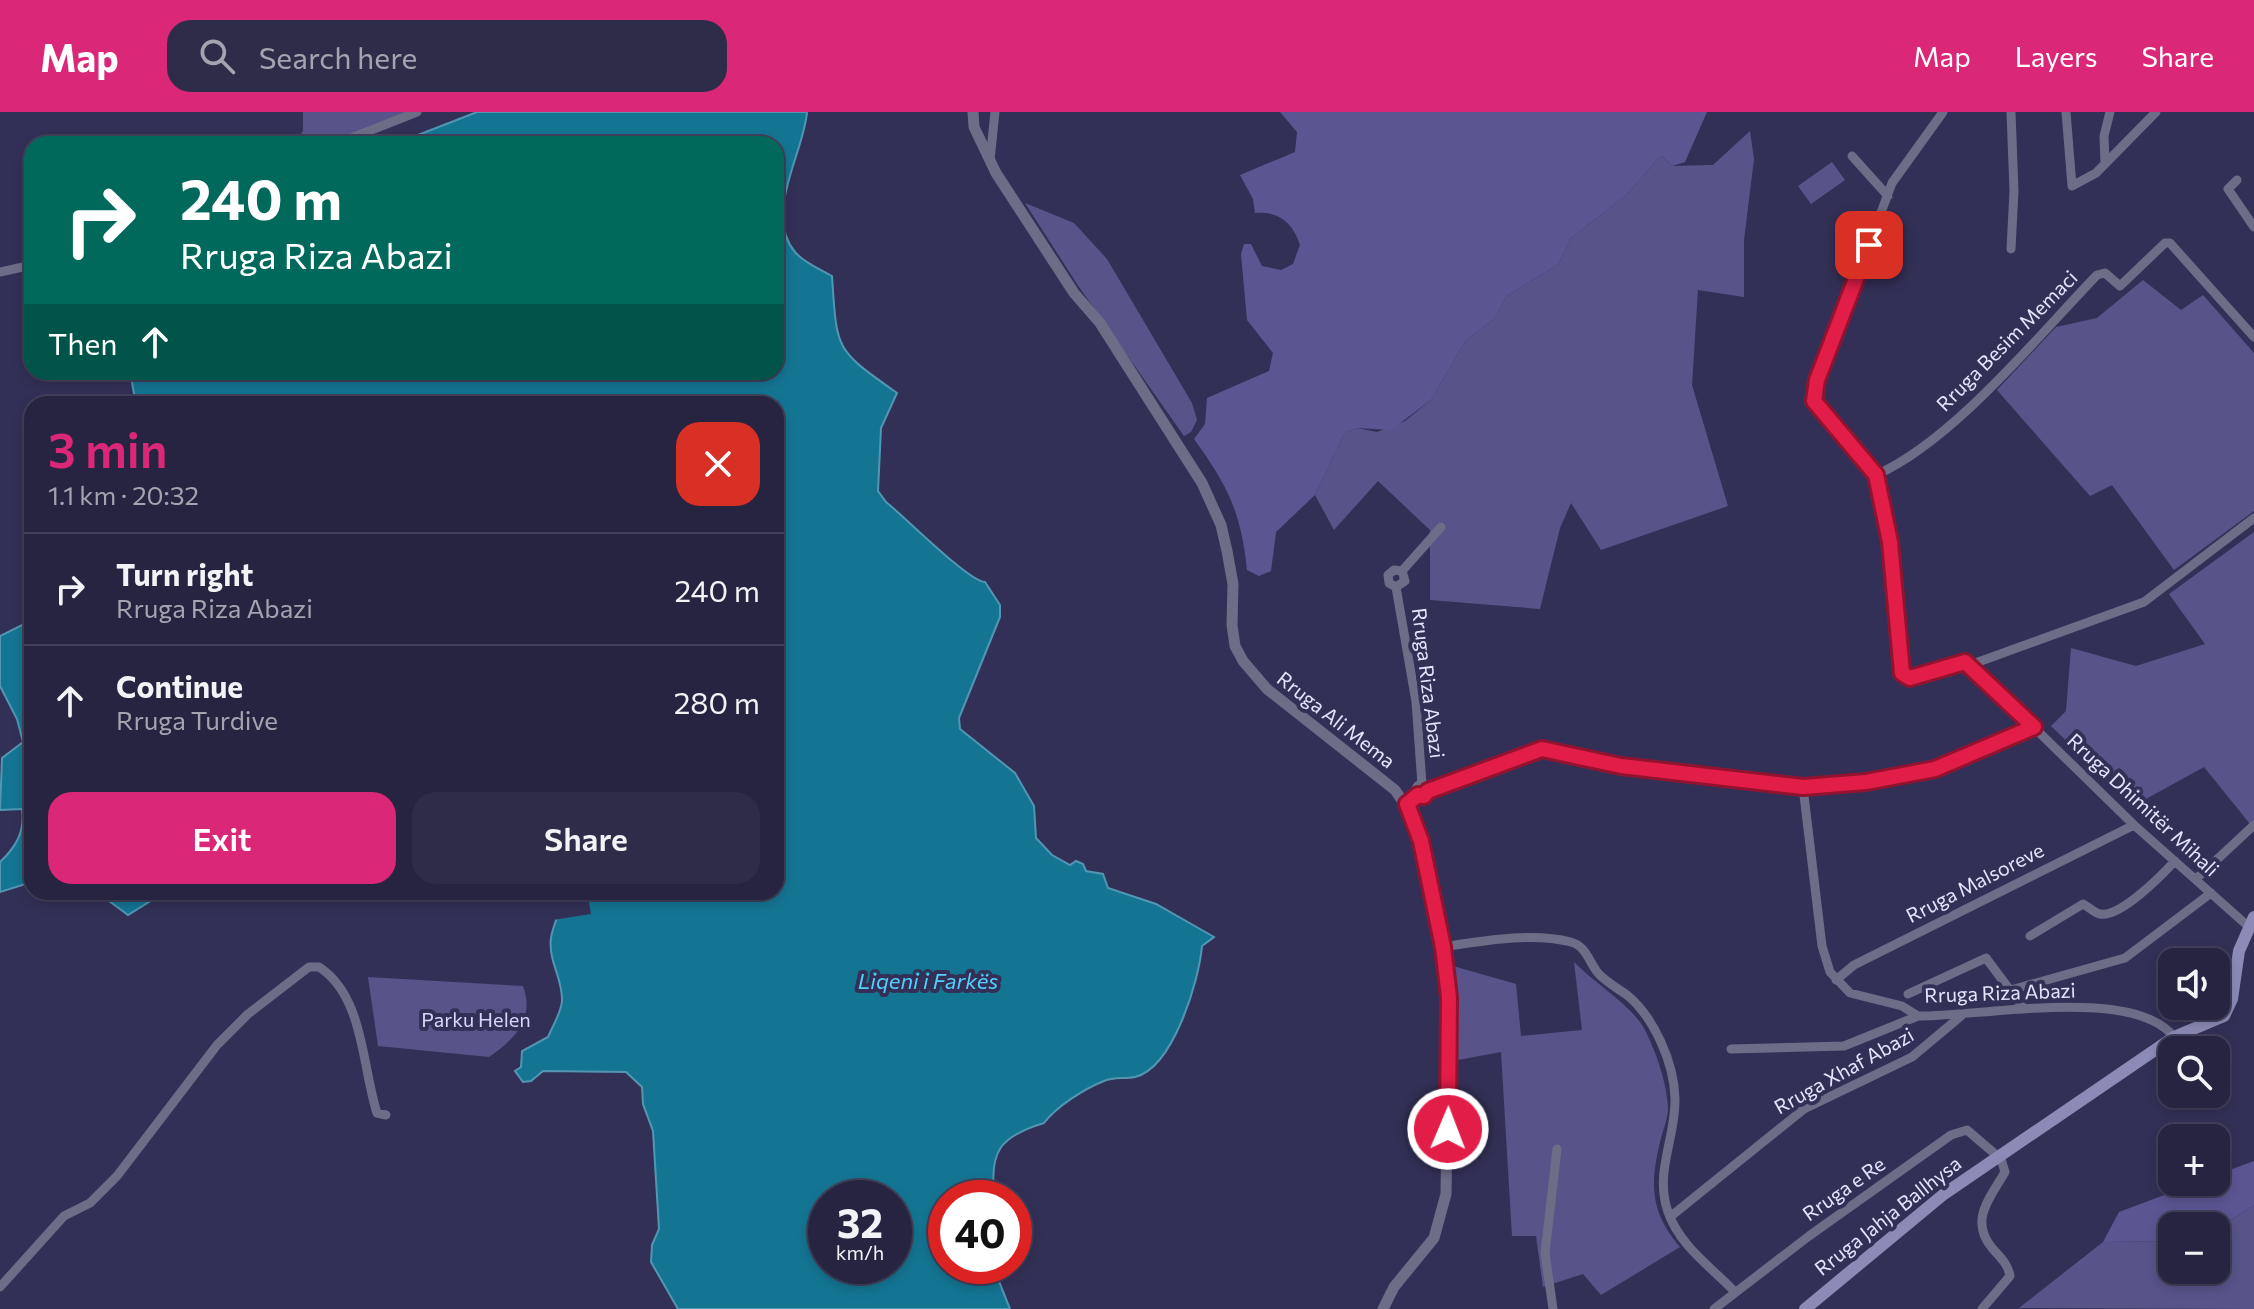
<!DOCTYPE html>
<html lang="en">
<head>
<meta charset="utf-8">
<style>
	body { margin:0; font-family:Commissioner,sans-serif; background:#2e2c48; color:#f1f3f6; height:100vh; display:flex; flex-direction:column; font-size:30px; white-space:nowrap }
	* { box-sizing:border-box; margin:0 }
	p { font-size:26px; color:#a4a4b1 }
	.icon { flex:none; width:44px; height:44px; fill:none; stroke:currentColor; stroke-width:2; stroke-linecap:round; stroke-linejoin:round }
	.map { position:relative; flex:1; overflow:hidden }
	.drawer { position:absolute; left:24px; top:284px; width:760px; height:504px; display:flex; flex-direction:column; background:#262441; border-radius:24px; box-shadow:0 4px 12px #0003,0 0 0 2px #42415a }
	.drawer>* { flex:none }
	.guide { position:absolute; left:24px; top:24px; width:760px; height:244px; border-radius:24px; box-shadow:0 4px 12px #0003,0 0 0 2px #42415a; background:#00695c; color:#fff; overflow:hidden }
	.tools { position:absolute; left:2158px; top:836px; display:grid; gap:16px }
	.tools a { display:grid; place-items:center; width:72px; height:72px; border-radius:16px; background:#262441; box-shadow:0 4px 12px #0003,0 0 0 2px #42415a; font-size:40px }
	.speed { position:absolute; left:808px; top:1068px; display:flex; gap:16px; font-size:40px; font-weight:700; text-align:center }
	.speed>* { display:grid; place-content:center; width:104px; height:104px; border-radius:50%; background:#262441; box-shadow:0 4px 12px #0003,0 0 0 2px #42415a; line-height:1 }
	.speed small { font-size:20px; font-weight:400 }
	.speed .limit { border:12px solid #d22; background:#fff; color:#111 }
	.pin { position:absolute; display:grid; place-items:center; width:68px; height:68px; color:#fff; margin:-34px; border-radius:16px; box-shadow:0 4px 12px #0006 }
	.me { position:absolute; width:88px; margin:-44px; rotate:1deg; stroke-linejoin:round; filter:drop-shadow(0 0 6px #0008) }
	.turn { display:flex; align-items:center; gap:28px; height:168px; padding:0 24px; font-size:36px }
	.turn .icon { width:104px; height:104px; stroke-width:2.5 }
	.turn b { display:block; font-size:56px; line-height:68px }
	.then { display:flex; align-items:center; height:76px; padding:0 24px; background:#0003; gap:16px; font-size:30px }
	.round { display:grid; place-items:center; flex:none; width:84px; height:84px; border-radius:24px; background:#2e2c48 }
	.overview { display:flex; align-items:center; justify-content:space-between; height:136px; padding:0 24px }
	h1 { font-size:48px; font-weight:600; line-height:60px; color:#db2777 }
	.primary-button { display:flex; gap:16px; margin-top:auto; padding:16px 24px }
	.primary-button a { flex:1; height:92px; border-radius:24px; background:#db2777; color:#fff; font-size:32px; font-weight:600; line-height:92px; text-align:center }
	.primary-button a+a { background:#2e2c48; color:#f1f3f6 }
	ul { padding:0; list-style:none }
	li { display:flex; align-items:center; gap:24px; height:112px; padding:0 24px; border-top:2px solid #42415a }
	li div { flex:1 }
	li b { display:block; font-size:30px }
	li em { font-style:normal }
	header { display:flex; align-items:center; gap:48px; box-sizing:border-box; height:112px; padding:0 40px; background:#db2777; color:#fff }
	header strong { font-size:38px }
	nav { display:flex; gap:44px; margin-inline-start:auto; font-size:28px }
	.search { width:560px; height:72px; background:#2e2c48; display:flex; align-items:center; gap:20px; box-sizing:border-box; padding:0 28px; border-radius:24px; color:#a4a4b1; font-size:30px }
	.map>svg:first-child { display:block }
	.green { fill:#58548a }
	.forest { fill:#5b5692 }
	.water { fill:#147593; stroke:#5296b3; stroke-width:2; fill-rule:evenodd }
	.pier { fill:#333057 }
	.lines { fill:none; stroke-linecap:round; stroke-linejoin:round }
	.minor { stroke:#6d6d88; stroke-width:9 }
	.tertiary { stroke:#6d6d88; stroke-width:11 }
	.secondary { stroke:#8c8bb7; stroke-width:12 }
	.route-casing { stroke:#92132f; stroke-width:20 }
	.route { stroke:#e11d48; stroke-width:14 }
	.labels { text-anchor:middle; stroke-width:8; stroke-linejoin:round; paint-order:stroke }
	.street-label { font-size:20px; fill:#e4e4fd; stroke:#333057 }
	.park-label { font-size:20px; fill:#d7d7fc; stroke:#333057 }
	.water-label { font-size:22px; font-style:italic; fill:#54cffb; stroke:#333057 }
</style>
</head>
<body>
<header>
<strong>Map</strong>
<div class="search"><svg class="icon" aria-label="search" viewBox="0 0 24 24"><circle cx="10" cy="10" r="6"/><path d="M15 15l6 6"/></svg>Search here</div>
<nav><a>Map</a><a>Layers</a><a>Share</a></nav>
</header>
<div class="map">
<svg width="2254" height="1197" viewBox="0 0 2254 1197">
	<rect width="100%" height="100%" fill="#333057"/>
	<path class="green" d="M303,0H408L327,32H293L303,19Z
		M1750,19L1754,47L1744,128V185L1698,178L1692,273L1728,394L1601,438L1571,391L1560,416L1540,497L1430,488V418L1378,369L1334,418L1315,383L1345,320L1357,316L1377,320L1405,309L1431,288L1466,228L1494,207L1507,184L1559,152L1570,127L1625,84L1657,48L1662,44L1672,54L1713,53Z
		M1832,50L1845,68L1811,92L1798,74Z
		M1025,91L1074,111L1107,147L1192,291L1197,308L1191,320L1184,324L1079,175Z
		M2143,168L2181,198L2203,183L2254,241V399L2174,458L2112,373L2090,384L1997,278L2056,215L2097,206Z
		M2254,420V709L2250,712L2204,655L2146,687L2107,668L2051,614L2066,599L2071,536L2136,554L2205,532L2169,482Z
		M1574,850C1595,872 1632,893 1645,918C1656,940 1667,971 1668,996C1668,1005 1664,1016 1661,1026C1650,1071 1649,1098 1680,1135L1601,1183L1583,1162L1543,1175L1536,1124H1512L1501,940L1458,948L1453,854L1516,872L1521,924L1582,918Z
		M368,865L523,874C535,907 515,927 489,945L378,934Z
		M2254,1093V1197L2019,1196L2103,1130L2172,1129V1158H2216V1118Z"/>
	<path class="forest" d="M1280,0H1707L1685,50L1672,54L1662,44L1657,48L1625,84L1570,127L1559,152L1507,184L1494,207L1466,228L1431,288L1391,318L1357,316L1345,320L1315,383L1276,420L1271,459L1259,464L1247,458C1241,400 1228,374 1194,327L1205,312L1207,286L1269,259L1273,241L1247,208L1241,142L1244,132H1251L1262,154L1281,158L1293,152L1300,133C1293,110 1278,99 1255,101L1253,87L1240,63L1295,40L1297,20Z
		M2254,1049V1093L2216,1118V1114H2172V1129L2103,1130L2119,1100L2199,1070H2216V1063Z"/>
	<path class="water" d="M477,0H807C804,41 763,102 795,140C804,151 820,157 832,164C837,240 835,237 897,281L881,316L878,379L886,390C904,404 969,470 985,470L1000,493V505L959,606L960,617L1015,661L1034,694L1036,726L1052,743L1070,753L1076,749L1083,752L1086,759L1103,762L1108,776L1156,792L1214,825L1202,834C1199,869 1173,956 1135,965C1125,967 1113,965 1104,969C1084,977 1057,994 1044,1011C1001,1024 988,1039 995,1086H946V1154H993L1010,1197H678L651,1150L652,1133L659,1117L653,1019L643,992L642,975L626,960L543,959L531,969L523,970L515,959L521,955L522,939L548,925C553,913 561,901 562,889C563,867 548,849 551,826C553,812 560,805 558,790L547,780H776V292H136L130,260H776V32H395ZM826,1086H894V1154H826Z
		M32,508V770L0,780V750C16,735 25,720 22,697L0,698L2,646L23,630L17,607L0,574V524Z
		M97,780H165L128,803Z"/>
	<path class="pier" d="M571,780H587L591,802L553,808L554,791L546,784Z"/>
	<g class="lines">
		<path class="minor" d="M1943,0L1892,71L1814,281C1814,309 1865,336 1876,364C1900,426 1890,497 1902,561L1910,566L1958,550L1970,553L2134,713L2249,815
			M2011,0L2014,79L2011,137
			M2066,0L2072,74L2096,61L2156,0
			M336,32L417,0
			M1852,44L1888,84
			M990,48L995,0
			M2105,50L2104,24L2110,0
			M2237,68L2228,77L2254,115
			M0,160L32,153
			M1876,363C1953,329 2037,225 2097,163L2105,161L2120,174L2165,131H2170L2254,225
			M1402,459L1441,415
			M1396,475L1416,590L1422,672
			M1396,475L1389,471L1388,463L1394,458L1402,459
			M1396,475L1405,469L1402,459
			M1970,553L2144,490L2254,406
			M1416 678a6 6 0 1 1 12 0a6 6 0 1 1-12 0Z
			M1803,675L1822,834L1830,860L1850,881L1902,894L1918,904C1978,905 2134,873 2174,925
			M1428,679L1542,637L1621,654L1803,675L1866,670L1935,657L2034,615
			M2196,767L2254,713
			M2030,824L2083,792C2089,795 2094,801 2100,802C2120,806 2162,763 2175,749
			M1443,835C1483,829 1531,820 1571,830C1586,834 1589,850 1598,861C1606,870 1617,876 1627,883C1654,905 1674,951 1675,986C1676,1027 1654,1059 1668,1100C1680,1134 1710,1154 1734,1179
			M1836,868L1854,853L2134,713
			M2011,878L2125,846L2211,781
			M1908,882L1986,846L2024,897
			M1731,937L1844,934L1918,904
			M1670,1105L1804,997L1912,945L1961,904
			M0,1175L64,1104L90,1091L117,1064L217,933L248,902L309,855H319C364,884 362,955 377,1001L386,1003
			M1553,1197L1545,1141L1557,1037
			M1714,1197L1809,1124L1951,1023L1967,1018L2001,1047L2005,1060C1990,1086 1969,1108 1992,1136C2000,1145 2008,1152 2010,1164L1982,1197"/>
		<path class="tertiary" d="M973,0L974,15L996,61L1074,181L1100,211L1202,371L1221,413L1227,439L1233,472L1232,513L1235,534L1243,549L1267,577L1395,678L1416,709L1443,835L1449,885L1446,1082L1434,1126L1394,1175L1383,1197"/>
		<path class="secondary" d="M1805,1197L1944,1082L2174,925L2224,904L2232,887L2239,839L2254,805"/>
	</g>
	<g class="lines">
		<defs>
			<path id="route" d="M1448,1017L1449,885L1443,835L1421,729L1407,692L1418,683L1424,684L1428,679L1542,637L1621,654L1803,675L1866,670L1935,657L2034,615L1965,550L1910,566L1902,561L1890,430L1876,363L1814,289L1817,268L1869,133"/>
		</defs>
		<use href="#route" class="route-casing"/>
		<use href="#route" class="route"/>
	</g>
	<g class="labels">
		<g class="street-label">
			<text transform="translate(2007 229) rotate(-45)" y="7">Rruga Besim Memaci</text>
			<text transform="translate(1428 571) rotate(83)" y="7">Rruga Riza Abazi</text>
			<text transform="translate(1336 608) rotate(38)" y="7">Rruga Ali Mema</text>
			<text transform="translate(2143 693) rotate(43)" y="7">Rruga Dhimitër Mihali</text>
			<text transform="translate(1975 771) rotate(-27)" y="7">Rruga Malsoreve</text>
			<text transform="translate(2000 881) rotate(-2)" y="7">Rruga Riza Abazi</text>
			<text transform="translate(1844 959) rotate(-29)" y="7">Rruga Xhaf Abazi</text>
			<text transform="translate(1844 1077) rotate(-35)" y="7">Rruga e Re</text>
			<text transform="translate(1888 1104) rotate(-38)" y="7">Rruga Jahja Ballhysa</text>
		</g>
		<g class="park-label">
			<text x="476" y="915">Parku Helen</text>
		</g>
		<g class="water-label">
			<text x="928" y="877">Liqeni i Farkës</text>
		</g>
	</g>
</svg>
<div class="tools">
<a><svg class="icon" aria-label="sound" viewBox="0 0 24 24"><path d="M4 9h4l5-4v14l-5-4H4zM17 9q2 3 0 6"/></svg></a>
<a><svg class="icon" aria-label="search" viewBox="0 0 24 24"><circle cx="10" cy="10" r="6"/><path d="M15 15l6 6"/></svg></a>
<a>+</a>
<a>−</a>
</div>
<div class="speed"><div>32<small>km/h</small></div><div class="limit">40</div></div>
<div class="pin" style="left:1869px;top:133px;background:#d93025"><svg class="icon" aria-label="arrive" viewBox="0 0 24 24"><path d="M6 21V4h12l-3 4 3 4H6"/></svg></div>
<svg class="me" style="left:1448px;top:1017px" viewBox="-20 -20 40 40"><circle r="17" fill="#e11d48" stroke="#fff" stroke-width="3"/><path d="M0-11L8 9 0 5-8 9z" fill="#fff"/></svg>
<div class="guide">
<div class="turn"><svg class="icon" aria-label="right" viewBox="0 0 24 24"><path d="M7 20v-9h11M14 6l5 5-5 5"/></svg><div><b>240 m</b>Rruga Riza Abazi</div></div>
<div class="then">Then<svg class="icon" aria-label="ahead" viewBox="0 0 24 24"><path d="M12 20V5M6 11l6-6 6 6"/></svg></div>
</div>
<section class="drawer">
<div class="overview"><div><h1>3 min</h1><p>1.1 km · 20:32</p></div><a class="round" style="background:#d93025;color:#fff"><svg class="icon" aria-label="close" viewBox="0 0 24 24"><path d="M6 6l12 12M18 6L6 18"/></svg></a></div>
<ul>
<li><svg class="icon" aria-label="right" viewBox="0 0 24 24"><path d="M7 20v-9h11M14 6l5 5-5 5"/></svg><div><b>Turn right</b><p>Rruga Riza Abazi</p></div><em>240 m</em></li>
<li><svg class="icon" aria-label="ahead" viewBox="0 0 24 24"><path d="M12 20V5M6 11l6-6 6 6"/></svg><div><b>Continue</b><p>Rruga Turdive</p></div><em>280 m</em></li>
</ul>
<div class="primary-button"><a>Exit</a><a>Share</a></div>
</section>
</div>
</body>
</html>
